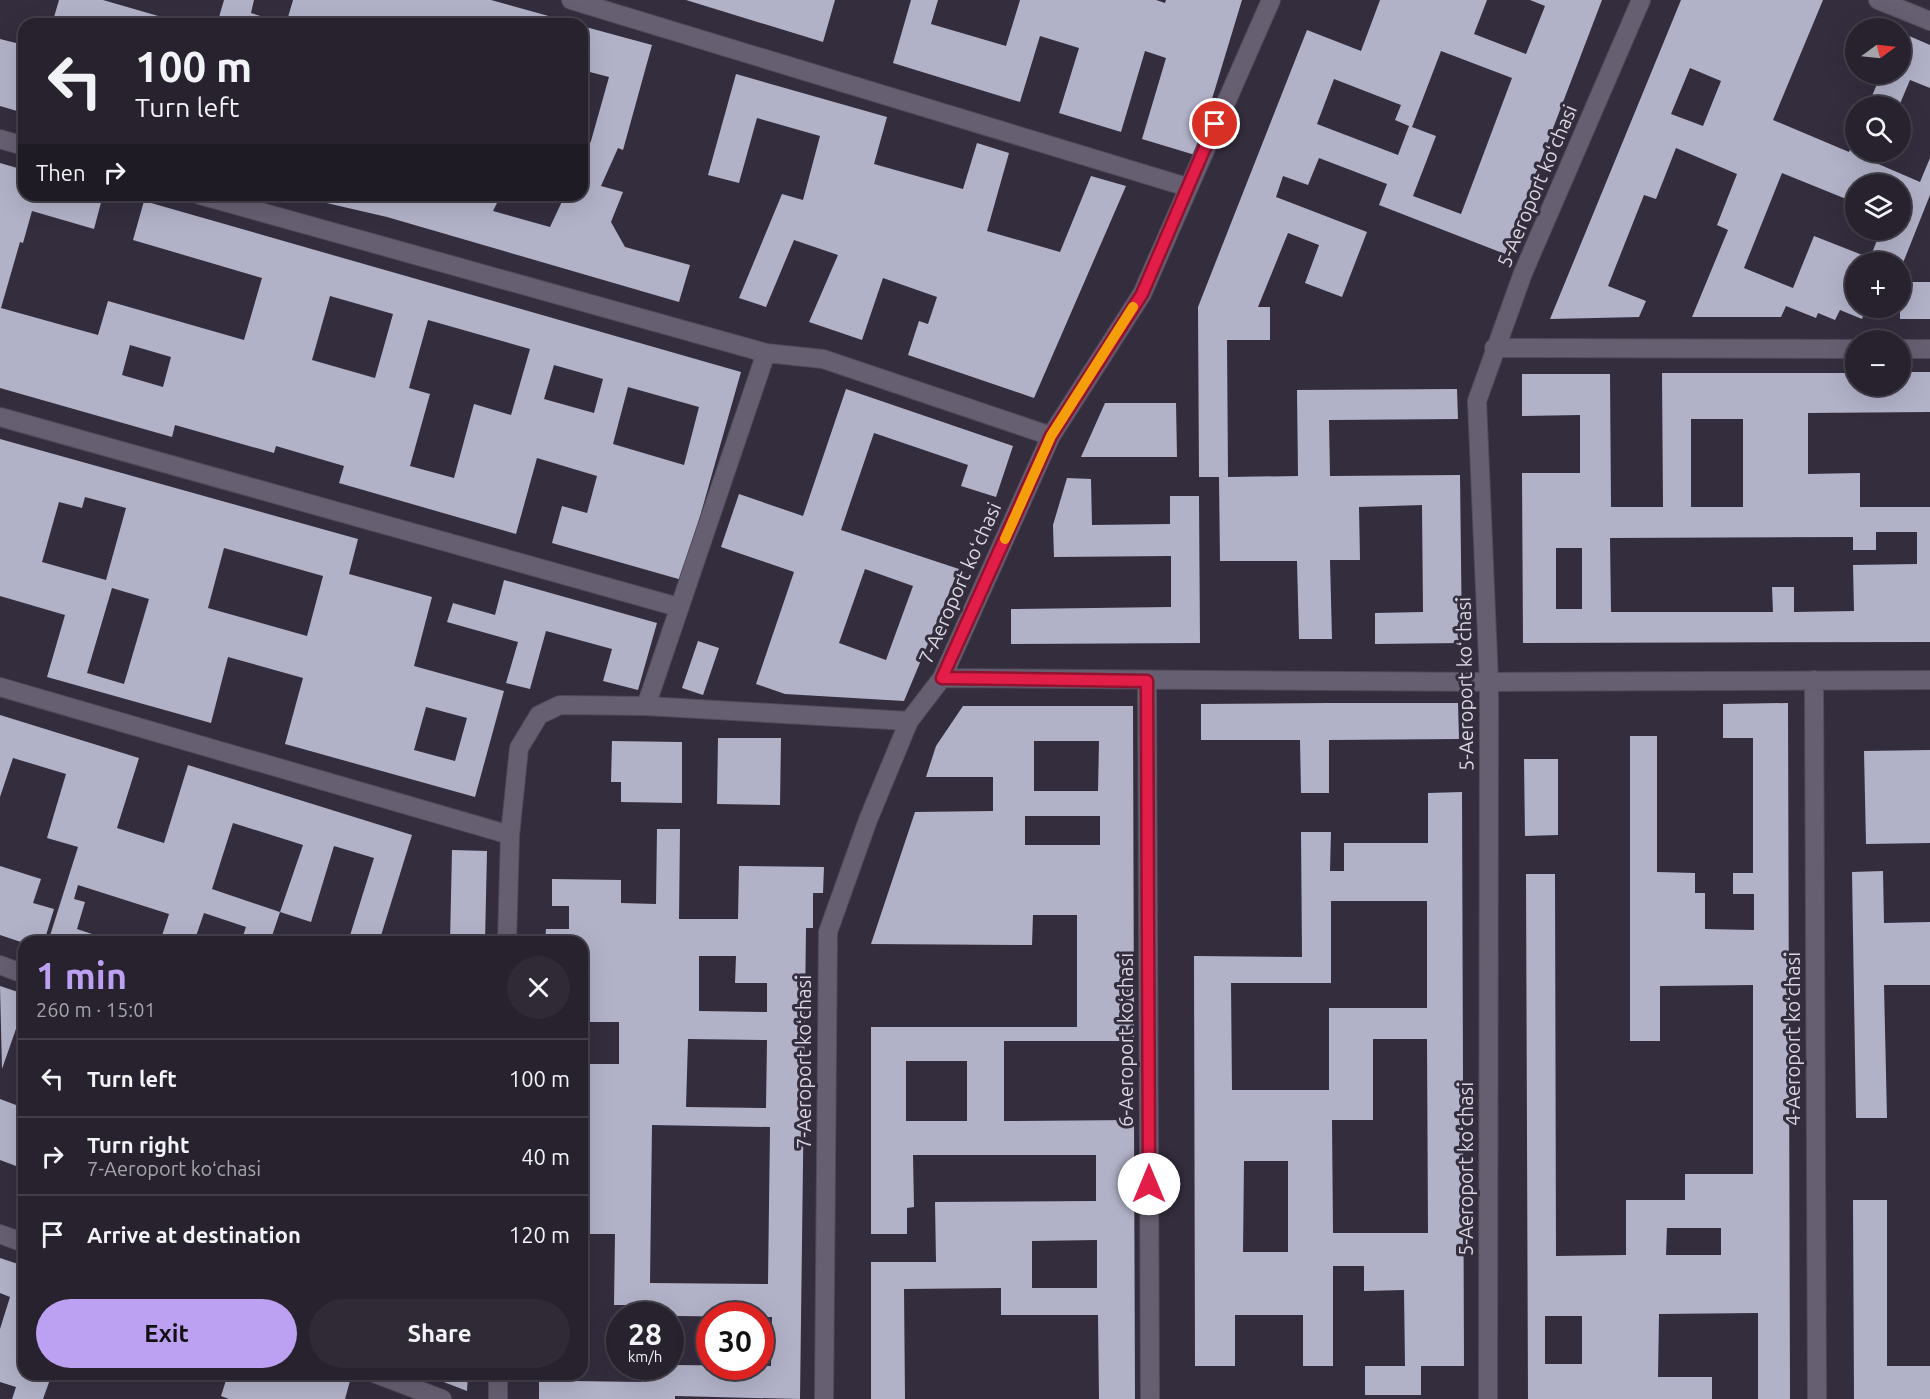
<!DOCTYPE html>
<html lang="en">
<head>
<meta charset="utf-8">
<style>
	body { margin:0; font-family:Ubuntu,sans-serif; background:#2f2a36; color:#f1f3f6; height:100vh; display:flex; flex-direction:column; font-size:22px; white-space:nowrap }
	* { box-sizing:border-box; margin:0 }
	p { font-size:20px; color:#a4a4aa }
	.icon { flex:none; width:33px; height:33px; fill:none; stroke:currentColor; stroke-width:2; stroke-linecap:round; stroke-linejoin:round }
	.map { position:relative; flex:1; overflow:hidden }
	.details { position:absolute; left:18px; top:936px; width:570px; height:444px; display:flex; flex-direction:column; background:#27222e; border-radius:18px; box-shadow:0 6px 24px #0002,0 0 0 2px #433f4a }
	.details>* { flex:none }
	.banner { position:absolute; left:18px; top:18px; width:570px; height:183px; border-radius:18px; box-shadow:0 6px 24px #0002,0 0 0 2px #433f4a; background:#27222e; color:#f1f3f6; overflow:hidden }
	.needle { width:39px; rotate:75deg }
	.controls { position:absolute; left:1845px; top:18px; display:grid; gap:12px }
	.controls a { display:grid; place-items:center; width:66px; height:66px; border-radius:50%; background:#27222e; box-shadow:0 6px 24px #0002,0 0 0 2px #433f4a; font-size:30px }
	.speed { position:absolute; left:606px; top:1302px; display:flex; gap:12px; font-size:30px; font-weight:700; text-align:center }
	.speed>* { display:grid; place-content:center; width:78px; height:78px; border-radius:50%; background:#27222e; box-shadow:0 6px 24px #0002,0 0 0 2px #433f4a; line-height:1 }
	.speed small { font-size:15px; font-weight:400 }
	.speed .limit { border:9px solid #d22; background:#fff; color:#111 }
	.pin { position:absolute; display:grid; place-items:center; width:51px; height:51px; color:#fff; margin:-26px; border:3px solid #fff; border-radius:50%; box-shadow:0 2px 6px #0007 }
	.me { position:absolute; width:66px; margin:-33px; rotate:0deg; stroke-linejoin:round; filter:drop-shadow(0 0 4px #0008) }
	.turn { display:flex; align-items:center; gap:21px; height:126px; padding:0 18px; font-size:27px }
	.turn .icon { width:78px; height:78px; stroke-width:2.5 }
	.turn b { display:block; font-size:42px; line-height:51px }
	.then { display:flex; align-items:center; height:57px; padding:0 18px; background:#0003; gap:12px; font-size:22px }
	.round { display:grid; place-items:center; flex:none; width:63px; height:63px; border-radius:32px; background:#2f2a36 }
	.summary { display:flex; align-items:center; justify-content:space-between; height:102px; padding:0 18px }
	h1 { font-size:36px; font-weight:700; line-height:45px; color:#bca0f2 }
	.cta { display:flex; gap:12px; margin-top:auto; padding:12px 18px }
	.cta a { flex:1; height:69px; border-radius:36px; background:#bca0f2; color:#111; font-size:24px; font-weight:700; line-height:69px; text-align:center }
	.cta a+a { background:#2f2a36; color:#f1f3f6 }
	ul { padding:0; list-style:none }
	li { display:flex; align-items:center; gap:18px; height:78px; padding:0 18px; border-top:2px solid #433f4a }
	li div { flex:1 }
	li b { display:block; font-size:22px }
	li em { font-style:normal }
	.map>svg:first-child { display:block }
	.building { fill:#b1b2c8; fill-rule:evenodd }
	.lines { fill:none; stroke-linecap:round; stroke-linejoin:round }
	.street-casing { stroke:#504b59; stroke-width:20 }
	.street { stroke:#665f72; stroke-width:18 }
	.route-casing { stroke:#92132f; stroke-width:15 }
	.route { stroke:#e11d48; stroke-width:10 }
	.slow { stroke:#f59e0b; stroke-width:10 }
	.labels { text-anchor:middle; stroke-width:6; stroke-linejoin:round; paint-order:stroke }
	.street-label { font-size:20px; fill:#dad6e1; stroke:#342d3e }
</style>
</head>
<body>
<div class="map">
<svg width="1930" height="1399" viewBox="0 0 1930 1399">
	<rect width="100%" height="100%" fill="#342d3e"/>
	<path class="building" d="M59,0H103L186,24H52Z
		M224,0H254L251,13L286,24L293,0H491L574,23L379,24L356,18L354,24H217Z
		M686,0H835L823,42Z
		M911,0H938L931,24L1006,46L1020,0H1156L1165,3L1166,0H1242L1195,155L1142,139L1166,58L1145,51L1121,132L1059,113L1079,48L1040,36L1020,102L893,63Z
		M1380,0H1487L1474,34L1526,54L1545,6L1530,0H1602L1505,254L1379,205L1387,184L1319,158L1308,185L1283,176L1276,197L1367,232L1342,297L1305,283L1319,245L1288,233L1258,307H1270V340H1227L1228,477L1298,476L1297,390L1457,389L1458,419L1329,420L1330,476L1460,475L1462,643L1375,644V613L1423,612L1422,505L1359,507L1360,560H1330L1332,639H1299L1297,561H1220L1219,477H1199L1198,307L1307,30L1361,51ZM1441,51L1512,78L1461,214L1413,196L1436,136L1412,127ZM1334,79L1401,105L1395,120L1409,126L1398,155L1317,124Z
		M1681,0H1823L1773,120L1849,152L1856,136V152H1881L1876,163L1920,182L1930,158V195L1901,268L1900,262H1856V308H1884L1882,314L1866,308L1862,319L1840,310L1835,320L1818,313L1816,318L1786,306L1781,317H1692L1728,230L1717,225L1737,174L1676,148L1656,199L1644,195L1608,286L1646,301L1639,317L1550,319ZM1690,68L1721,81L1703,126L1671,114ZM1782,173L1856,203V184H1900V230H1881L1870,258L1814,236L1793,288L1744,268Z
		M582,26L652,45L623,150L618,148L601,186L623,192L611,222L625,247L690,265L679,302L387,217L296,196L501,195L493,211L550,227L565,195H582V160L591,141L609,77L582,70Z
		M1900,32L1930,45V88L1910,80L1899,106H1868L1881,74H1900Z
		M0,39L24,45V113L0,106Z
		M736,74L887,117L874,164L963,189L977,143L1009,153L987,231L1060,252L1091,176L1126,186L1034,398L908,355L919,321L928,324L937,297L883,278L862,340L809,322L838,255L794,240L766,307L739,298L782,194L803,200L820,136L757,118L739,183L708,175Z
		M0,163L24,170V195H103L94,229L32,211L23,243L20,242L1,308L98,335L108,301L244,340L262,278L133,240L144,201L741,372L682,580L552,543L562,506L587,513L597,476L537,458L516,534L339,483L344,466L276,446L274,453L175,425L172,437L0,388ZM330,296L393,314L375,378L312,360ZM428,320L530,349L511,415L474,404L454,478L410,466L430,394L409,388ZM130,345L171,357L163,387L122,375ZM554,365L603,379L594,413L544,399ZM628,387L699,407L684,465L613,444Z
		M1900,282H1930V319H1900Z
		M1900,372H1930V412L1808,413V474L1860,473V507H1930V642L1523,643L1522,473H1580V415L1522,416V374H1610L1611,507H1663L1662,373H1856V386H1900ZM1691,419H1743V507H1691ZM1876,532H1917V564L1853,565L1854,611L1794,612V587H1772L1773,612H1611L1610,538L1853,537V550H1876ZM1556,548H1582V609H1556Z
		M846,389L1013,446L996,497L961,486L968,465L874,433L841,530L959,569L904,701L785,694L756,684L794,572L721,547L739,494L803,516ZM865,569L913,586L886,660L839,643Z
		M1105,403H1176L1177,457H1081Z
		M0,439L358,539L349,574L432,597L414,666L504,691L475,797L285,744L303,678L228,657L211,723L47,677L65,615L0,596ZM85,497L126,508L106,580L42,562L59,502L82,508ZM224,548L323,576L307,636L208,608ZM112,588L149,599L124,684L87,673ZM426,707L467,718L455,761L414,750Z
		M1067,478L1091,479L1092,525L1170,524V496H1199L1200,643L1011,644V609L1171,607V556L1054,557L1053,525Z
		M504,580L657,623L638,690L603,681L612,649L546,631L530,689L506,683L518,642L447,622L453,603L495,615Z
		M698,641L719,648L703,695L682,688Z
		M1329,703H1458L1459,739L1329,740V793H1301L1300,740H1201V704Z
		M1788,703L1790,1399H1758V1313L1659,1314L1658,1377H1712V1399H1528L1526,874H1555L1556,1256L1626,1255V1200H1685V1174H1753V985L1660,986V1041H1630V736H1657V872L1695,873V893H1705V929L1754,930V894H1733V873H1753V738H1723V704ZM1667,1228H1721V1255H1666ZM1545,1316H1582V1364H1545Z
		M963,706H1133L1134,1041H1004V1121L1134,1120L1135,1399H1099L1098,1315H1001V1288L904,1289L905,1399H871V1262H936L935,1202L1096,1201V1155H913L914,1207L907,1208V1234H871V1027H1077V915H1033L1032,945L871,944L915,812L993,811V777H926L936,746ZM1034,741H1099L1098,791H1034ZM1025,816H1100V845H1025ZM906,1061H967V1121H906ZM1097,1240V1288H1032V1241Z
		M0,715L139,758L117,828L164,843L188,765L412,835L379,942H348L374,858L334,846L311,922L280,912L303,845L233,823L212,889L280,912L270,942H241L246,927L204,913L194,942H160L169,914L78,885L74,899L85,902L77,929L92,934L89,942H48L78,847L47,838L66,774L13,758L0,797Z
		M718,738H781L780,805L717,804Z
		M612,741L682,742V803L621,802V782H611Z
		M1930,750V843L1866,844L1864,751Z
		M1524,759H1558V835L1525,836Z
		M1462,792L1464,1366H1421V1395H1365V1366H1405L1404,1290L1364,1291V1266H1333V1366H1303V1315H1235V1366H1195L1194,956L1302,957L1301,832H1331L1330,871H1344V843H1428V793ZM1331,901H1427V1008H1329V1090H1232L1231,983H1331ZM1373,1039H1427L1428,1233H1333L1332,1120H1373ZM1244,1161H1288V1252H1243Z
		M657,829H680L679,919H738L739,866L824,867L823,893H813V928H806L800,1399L675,1396V1399H539V1374H572V1381L642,1382V1366H670V1316H643V1305H614L615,1234H582V1168H587L588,1122H582V1064H619V1022H582V942H545L546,929H569V906H552V879L621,880V903L656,904ZM699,956H736L735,983H767V1012L699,1011ZM688,1039L767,1040L766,1108L686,1107ZM652,1125L770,1127L768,1284L650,1283ZM676,1316L772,1317L771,1366L675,1365Z
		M452,850L487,851L485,942H450Z
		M0,866L41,879L33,903L54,909L44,942L24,943L0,935Z
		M1883,871L1884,923L1930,922V985H1884L1887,1118H1856L1852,872Z
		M0,986L24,994V1006L2,1069Z
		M0,1099L24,1108V1169L0,1160Z
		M1853,1200H1887V1366H1930V1399H1854Z
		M0,1258L24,1266V1374H52L43,1399H12L16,1387L0,1382V1329L10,1297L0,1293Z
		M228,1374H329L350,1381L345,1399H229L221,1396Z
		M423,1374H468L467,1391Z"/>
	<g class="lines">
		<defs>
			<path id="street" d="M571,0L1187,187
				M1878,0L1930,21
				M0,139L24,146
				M200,195L766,353L823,359L1051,436
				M1494,348L1856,349
				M1900,349H1930
				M0,417L678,607
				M942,678L1489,682L1930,680
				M1814,680L1817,1399
				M1147,681L1150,1399
				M0,687L510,835
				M646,706L766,353
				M507,942L510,835L519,748L539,715L560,705L646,706L909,721
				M0,965L24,974
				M0,1234L24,1243
				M376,1374L442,1399
				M498,1399V1374
				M824,1399L828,932L868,820L909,721L942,678L1051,436L1142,294L1271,0
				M1488,1399L1489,682L1477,401L1523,273L1641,0"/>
		</defs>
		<use href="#street" class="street-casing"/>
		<use href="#street" class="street"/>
	</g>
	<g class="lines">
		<defs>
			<path id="route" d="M1149,1184L1147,681L942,678L1051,436L1142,294L1215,124"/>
		</defs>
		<use href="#route" class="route-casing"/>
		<use href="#route" class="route"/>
		<path class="slow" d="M1005,539L1051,436L1133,307"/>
	</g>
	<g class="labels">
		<g class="street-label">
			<text transform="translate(1537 186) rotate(-67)" y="7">5-Aeroport koʻchasi</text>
			<text transform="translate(960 583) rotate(-66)" y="7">7-Aeroport koʻchasi</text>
			<text transform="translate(1465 684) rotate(-91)" y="7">5-Aeroport koʻchasi</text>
			<text transform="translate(1793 1039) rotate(-90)" y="7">4-Aeroport koʻchasi</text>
			<text transform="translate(1126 1040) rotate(-90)" y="7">6-Aeroport koʻchasi</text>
			<text transform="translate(804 1062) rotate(-90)" y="7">7-Aeroport koʻchasi</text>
			<text transform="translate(1466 1169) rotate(-90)" y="7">5-Aeroport koʻchasi</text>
		</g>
	</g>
</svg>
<div class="controls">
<a><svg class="needle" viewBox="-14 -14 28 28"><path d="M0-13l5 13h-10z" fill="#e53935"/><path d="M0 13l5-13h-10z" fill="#a4a4aa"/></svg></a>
<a><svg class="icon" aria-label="search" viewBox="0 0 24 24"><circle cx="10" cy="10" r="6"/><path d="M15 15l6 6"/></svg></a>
<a><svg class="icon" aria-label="layers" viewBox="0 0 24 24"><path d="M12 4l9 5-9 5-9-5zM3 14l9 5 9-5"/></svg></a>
<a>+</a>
<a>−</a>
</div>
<div class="speed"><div>28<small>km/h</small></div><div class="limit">30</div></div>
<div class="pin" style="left:1215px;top:124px;background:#d93025"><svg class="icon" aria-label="arrive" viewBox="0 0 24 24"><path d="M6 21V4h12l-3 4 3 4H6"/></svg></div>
<svg class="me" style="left:1149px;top:1184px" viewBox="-20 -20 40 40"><circle r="19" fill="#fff"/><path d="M0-13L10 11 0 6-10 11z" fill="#e11d48"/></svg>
<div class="banner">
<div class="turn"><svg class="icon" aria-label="left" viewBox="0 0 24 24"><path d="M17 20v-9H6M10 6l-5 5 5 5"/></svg><div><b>100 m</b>Turn left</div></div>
<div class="then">Then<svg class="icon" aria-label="right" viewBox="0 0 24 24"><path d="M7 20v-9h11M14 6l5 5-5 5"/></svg></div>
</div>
<section class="details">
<div class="summary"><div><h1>1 min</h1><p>260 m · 15:01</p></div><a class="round"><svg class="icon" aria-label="close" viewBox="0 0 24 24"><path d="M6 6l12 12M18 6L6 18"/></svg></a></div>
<ul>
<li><svg class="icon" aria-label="left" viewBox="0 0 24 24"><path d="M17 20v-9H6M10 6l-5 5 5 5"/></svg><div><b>Turn left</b></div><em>100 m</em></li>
<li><svg class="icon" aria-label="right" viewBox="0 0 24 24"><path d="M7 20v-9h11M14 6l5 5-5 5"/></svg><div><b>Turn right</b><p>7-Aeroport koʻchasi</p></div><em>40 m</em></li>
<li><svg class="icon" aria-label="arrive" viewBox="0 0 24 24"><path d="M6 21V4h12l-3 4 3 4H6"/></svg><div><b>Arrive at destination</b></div><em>120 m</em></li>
</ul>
<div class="cta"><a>Exit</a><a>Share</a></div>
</section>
</div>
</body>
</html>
